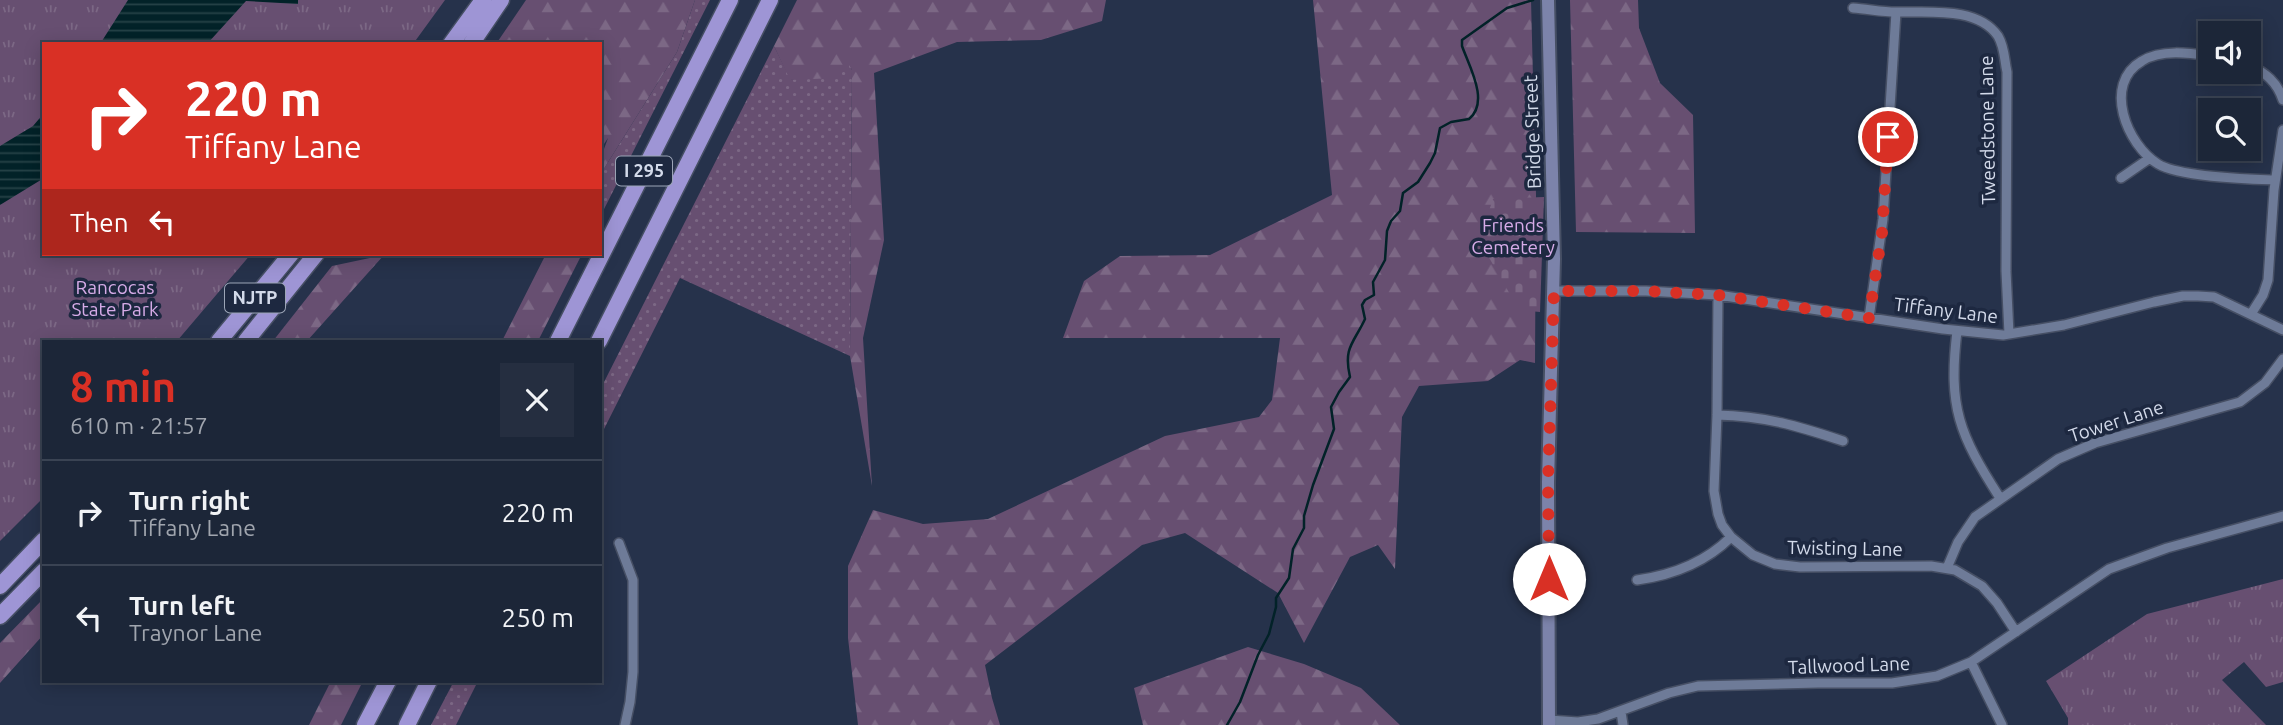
<!DOCTYPE html>
<html lang="en">
<head>
<meta charset="utf-8">
<style>
	body { margin:0; font-family:Ubuntu,sans-serif; background:#252e40; color:#f1f3f6; height:100vh; display:flex; flex-direction:column; font-size:26px; white-space:nowrap }
	* { box-sizing:border-box; margin:0 }
	p { font-size:23px; color:#a0a5ae }
	.icon { flex:none; width:38px; height:38px; fill:none; stroke:currentColor; stroke-width:2; stroke-linecap:round; stroke-linejoin:round }
	.map { position:relative; flex:1; overflow:hidden }
	.side { position:absolute; left:42px; top:340px; width:560px; height:343px; display:flex; flex-direction:column; background:#1c2638; border-radius:0px; box-shadow:0 4px 18px #0003,0 0 0 2px #3a4353 }
	.side>* { flex:none }
	.guide { position:absolute; left:42px; top:42px; width:560px; height:214px; border-radius:0px; box-shadow:0 4px 18px #0003,0 0 0 2px #3a4353; background:#d93025; color:#fff; overflow:hidden }
	.tools { position:absolute; left:2198px; top:21px; display:grid; gap:14px }
	.tools a { display:grid; place-items:center; width:63px; height:63px; border-radius:0px; background:#1c2638; box-shadow:0 4px 18px #0003,0 0 0 2px #3a4353; font-size:35px }
	.pin { position:absolute; display:grid; place-items:center; width:60px; height:60px; color:#fff; margin:-30px; border:4px solid #fff; border-radius:50%; box-shadow:0 2px 7px #0007 }
	.me { position:absolute; width:77px; margin:-38px; rotate:0deg; stroke-linejoin:round; filter:drop-shadow(0 0 5px #0008) }
	.turn { display:flex; align-items:center; gap:24px; height:147px; padding:0 28px; font-size:32px }
	.turn .icon { width:91px; height:91px; stroke-width:2.5 }
	.turn b { display:block; font-size:49px; line-height:60px }
	.then { display:flex; align-items:center; height:66px; padding:0 28px; background:#0003; gap:14px; font-size:26px }
	.round { display:grid; place-items:center; flex:none; width:74px; height:74px; border-radius:0px; background:#252e40 }
	.overview { display:flex; align-items:center; justify-content:space-between; height:119px; padding:0 28px }
	h1 { font-size:42px; font-weight:700; line-height:52px; color:#d93025 }
	ul { padding:0; list-style:none }
	li { display:flex; align-items:center; gap:21px; height:105px; padding:0 28px; border-top:2px solid #3a4353 }
	li div { flex:1 }
	li b { display:block; font-size:26px }
	li em { font-style:normal }
	.map>svg:first-child { display:block }
	.grass { fill:url(#grass-dots) }
	.forest { fill:url(#forest-firs) }
	.cemetery { fill:url(#cemetery-stones) }
	.park { fill:url(#park-tufts) }
	.water { fill:url(#water-rules) }
	.lines { fill:none; stroke-linecap:round; stroke-linejoin:round }
	.stream { stroke:#022228; stroke-width:2.5 }
	.street-casing { stroke:#464f64; stroke-width:12 }
	.secondary-casing { stroke:#464f64; stroke-width:16 }
	.highway-casing { stroke:#464f64; stroke-width:19 }
	.street { stroke:#6e7b98; stroke-width:9 }
	.secondary { stroke:#7c83aa; stroke-width:12 }
	.highway { stroke:#9e95d5; stroke-width:16 }
	.route { stroke:#d93025; stroke-width:12; stroke-dasharray:0 21.6 }
	.labels { text-anchor:middle; stroke-width:7; stroke-linejoin:round; paint-order:stroke }
	.shield { fill:#1d2840; stroke:#9ca5b7; stroke-width:2 }
	.shield-label { font-size:18px; font-weight:bold; fill:#d3daea }
	.street-label { font-size:19px; fill:#d3daea; stroke:#1d2840 }
	.park-label { font-size:19px; fill:#d6abe7; stroke:#1d2840 }
</style>
</head>
<body>
<div class="map">
<svg width="2283" height="725" viewBox="0 0 2283 725">
	<defs>
		<pattern id="grass-dots" width="8" height="8" patternUnits="userSpaceOnUse" patternTransform="scale(1.75)"><rect width="8" height="8" fill="#674f71"/><path d="M2 2h.1M6 6h.1" fill="none" stroke="#7c6885" stroke-width="1.8" stroke-linecap="round"/></pattern>
		<pattern id="forest-firs" width="22" height="20" patternUnits="userSpaceOnUse" patternTransform="scale(1.75)"><rect width="22" height="20" fill="#674f71"/><path d="M5 1l3.5 6h-7zM16 11l3.5 6h-7z" fill="#7c6885"/></pattern>
		<pattern id="cemetery-stones" width="16" height="16" patternUnits="userSpaceOnUse" patternTransform="scale(1.75)"><rect width="16" height="16" fill="#674f71"/><path d="M2 7V4a2 2 0 0 1 4 0v3zM10 15v-3a2 2 0 0 1 4 0v3z" fill="#7c6885"/></pattern>
		<pattern id="park-tufts" width="24" height="20" patternUnits="userSpaceOnUse" patternTransform="scale(1.75)"><rect width="24" height="20" fill="#674f71"/><path d="M3 7l-1-3M5 7V3M7 7l1-3M15 17l-1-3M17 17v-4M19 17l1-3" fill="none" stroke="#7c6885"/></pattern>
		<pattern id="water-rules" width="6" height="5" patternUnits="userSpaceOnUse" patternTransform="scale(1.75)"><rect width="6" height="5" fill="#022228"/><path d="M0 2.5h6" fill="none" stroke="#264247"/></pattern>
	</defs>
	<rect width="100%" height="100%" fill="#26324b"/>
	<path class="grass" d="M695,0H710L600,217V175L677,52Z
		M774,46L791,80L848,60L852,70L850,356L680,278L600,437V390Z
		M454,681H478L456,725H431Z"/>
	<path class="forest" d="M526,0H695L677,52L600,175V160L608,138L600,150V44H496Z
		M797,0H1106L1102,21L1041,40L957,42L874,73L884,240L863,338L872,486L850,356L852,70L847,61L835,78L790,80L774,46Z
		M1313,0H1531L1536,195L1535,363L1520,360L1488,381L1419,386L1402,417L1395,569L1378,545L1350,557L1304,643L1278,593L1185,533L1142,545L985,665L992,698L1000,725H858L848,638V566L873,510L923,524L988,519L1165,436L1259,417L1272,400L1280,338H1063L1084,281L1120,256L1210,255L1332,195Z
		M1570,0H1638L1639,28L1660,83L1693,115L1695,233L1576,232Z
		M546,254H582L538,341H502Z
		M384,255L307,341H273L332,266Z
		M44,598V634L0,683V643Z
		M1248,647L1304,664L1361,688L1400,725H1143L1134,688Z
		M331,681H363L341,725H309Z"/>
	<path class="cemetery" d="M1544,197L1540,312L1519,310L1479,240L1493,199Z"/>
	<path class="park" d="M0,0H445L413,44H44V254H251L177,341H44V497L0,541Z
		M2283,579V682L2266,687L2244,662L2222,680L2266,725H2068V718L2046,681L2147,614Z"/>
	<path class="water" d="M128,0H298V4L246,1L207,44H100Z
		M44,113V178L0,205V146L33,126Z"/>
	<g class="lines">
		<path class="stream" d="M1227,725L1240,702L1258,655L1269,634L1276,607V598L1289,578L1293,549L1304,528V516L1313,485L1334,429L1331,407L1339,392L1350,377C1343,347 1354,343 1365,319L1362,305L1365,300L1374,295L1373,282L1385,260L1387,231L1391,221L1400,211L1403,193L1418,182L1430,163L1435,153L1440,128L1451,122L1469,119C1490,102 1469,66 1462,46V40L1507,8L1533,0"/>
		<defs>
			<path id="street" d="M1853,8C1868,9 1882,12 1896,12C1928,13 1977,6 1998,36C2005,48 2004,59 2007,72L2006,271L2009,334
				M2210,56C2189,53 2161,49 2142,61C2102,84 2127,145 2158,164C2179,177 2248,179 2275,180
				M2249,65C2266,73 2277,82 2283,100
				M2121,178L2150,158
				M1554,291H1646L1718,295L1943,329L2003,335L2064,325L2154,302L2183,296H2198L2214,297L2283,330
				M1718,295L1717,415L1714,491L1718,514L1722,525L1731,537L1753,555L1775,564L1800,567L1931,566L1955,570L1982,586L1997,603L2016,632
				M2251,314L2263,295L2268,280L2274,190L2283,130
				M1869,318L1883,219L1896,12
				M1957,331C1948,408 1959,434 2000,498
				M1717,415C1765,416 1798,426 1843,441
				M619,543L633,580V672L630,702L625,725
				M1947,568L1958,542L1975,517L2058,459L2095,443L2240,402L2265,383L2283,359
				M1637,580C1673,575 1705,563 1731,537
				M1971,662L2002,725
				M1621,712L1623,725
				M1549,720L1578,722L1598,719L1669,693L1698,686L1818,683H1892L1937,676L1971,662L2109,569L2167,548L2283,516"/>
			<path id="secondary" d="M1548,0L1554,259L1548,482L1549,725"/>
			<path id="highway" d="M451,44L483,0
				M471,44L501,0
				M219,341L291,254
				M246,341L316,254
				M558,341L730,0
				M599,341L770,0
				M0,586L44,540
				M0,616L44,571
				M365,725L388,681
				M407,725L429,681"/>
		</defs>
		<use href="#street" class="street-casing"/>
		<use href="#secondary" class="secondary-casing"/>
		<use href="#highway" class="highway-casing"/>
		<use href="#street" class="street"/>
		<use href="#secondary" class="secondary"/>
		<use href="#highway" class="highway"/>
	</g>
	<g class="lines">
		<path class="route" d="M1549,579L1548,482L1554,291H1646L1718,295L1869,318L1882,233L1888,137"/>
	</g>
	<g class="labels">
		<g class="shield">
			<rect x="616" y="156.5" width="56" height="29" rx="5"/>
			<rect x="225" y="283.5" width="60" height="29" rx="5"/>
		</g>
		<g class="shield-label">
			<text x="644" y="177">I 295</text>
			<text x="255" y="304">NJTP</text>
		</g>
		<g class="street-label">
			<text transform="translate(1987 130) rotate(-91)" y="7">Tweedstone Lane</text>
			<text transform="translate(1532 132) rotate(-92)" y="7">Bridge Street</text>
			<text transform="translate(1946 310) rotate(7)" y="7">Tiffany Lane</text>
			<text transform="translate(2116 421) rotate(-18)" y="7">Tower Lane</text>
			<text transform="translate(1845 548) rotate(1)" y="7">Twisting Lane</text>
			<text transform="translate(1849 665) rotate(-2)" y="7">Tallwood Lane</text>
		</g>
		<g class="park-label">
			<text x="1513" y="232">Friends<tspan x="1513" dy="22">Cemetery</tspan></text>
			<text x="115" y="294">Rancocas<tspan x="115" dy="22">State Park</tspan></text>
		</g>
	</g>
</svg>
<div class="tools">
<a><svg class="icon" aria-label="sound" viewBox="0 0 24 24"><path d="M4 9h4l5-4v14l-5-4H4zM17 9q2 3 0 6"/></svg></a>
<a><svg class="icon" aria-label="search" viewBox="0 0 24 24"><circle cx="10" cy="10" r="6"/><path d="M15 15l6 6"/></svg></a>
</div>
<div class="pin" style="left:1888px;top:137px;background:#d93025"><svg class="icon" aria-label="arrive" viewBox="0 0 24 24"><path d="M6 21V4h12l-3 4 3 4H6"/></svg></div>
<svg class="me" style="left:1549px;top:579px" viewBox="-20 -20 40 40"><circle r="19" fill="#fff"/><path d="M0-13L10 11 0 6-10 11z" fill="#d93025"/></svg>
<div class="guide">
<div class="turn"><svg class="icon" aria-label="right" viewBox="0 0 24 24"><path d="M7 20v-9h11M14 6l5 5-5 5"/></svg><div><b>220 m</b>Tiffany Lane</div></div>
<div class="then">Then<svg class="icon" aria-label="left" viewBox="0 0 24 24"><path d="M17 20v-9H6M10 6l-5 5 5 5"/></svg></div>
</div>
<section class="side">
<div class="overview"><div><h1>8 min</h1><p>610 m · 21:57</p></div><a class="round"><svg class="icon" aria-label="close" viewBox="0 0 24 24"><path d="M6 6l12 12M18 6L6 18"/></svg></a></div>
<ul>
<li><svg class="icon" aria-label="right" viewBox="0 0 24 24"><path d="M7 20v-9h11M14 6l5 5-5 5"/></svg><div><b>Turn right</b><p>Tiffany Lane</p></div><em>220 m</em></li>
<li><svg class="icon" aria-label="left" viewBox="0 0 24 24"><path d="M17 20v-9H6M10 6l-5 5 5 5"/></svg><div><b>Turn left</b><p>Traynor Lane</p></div><em>250 m</em></li>
</ul>
</section>
</div>
</body>
</html>
